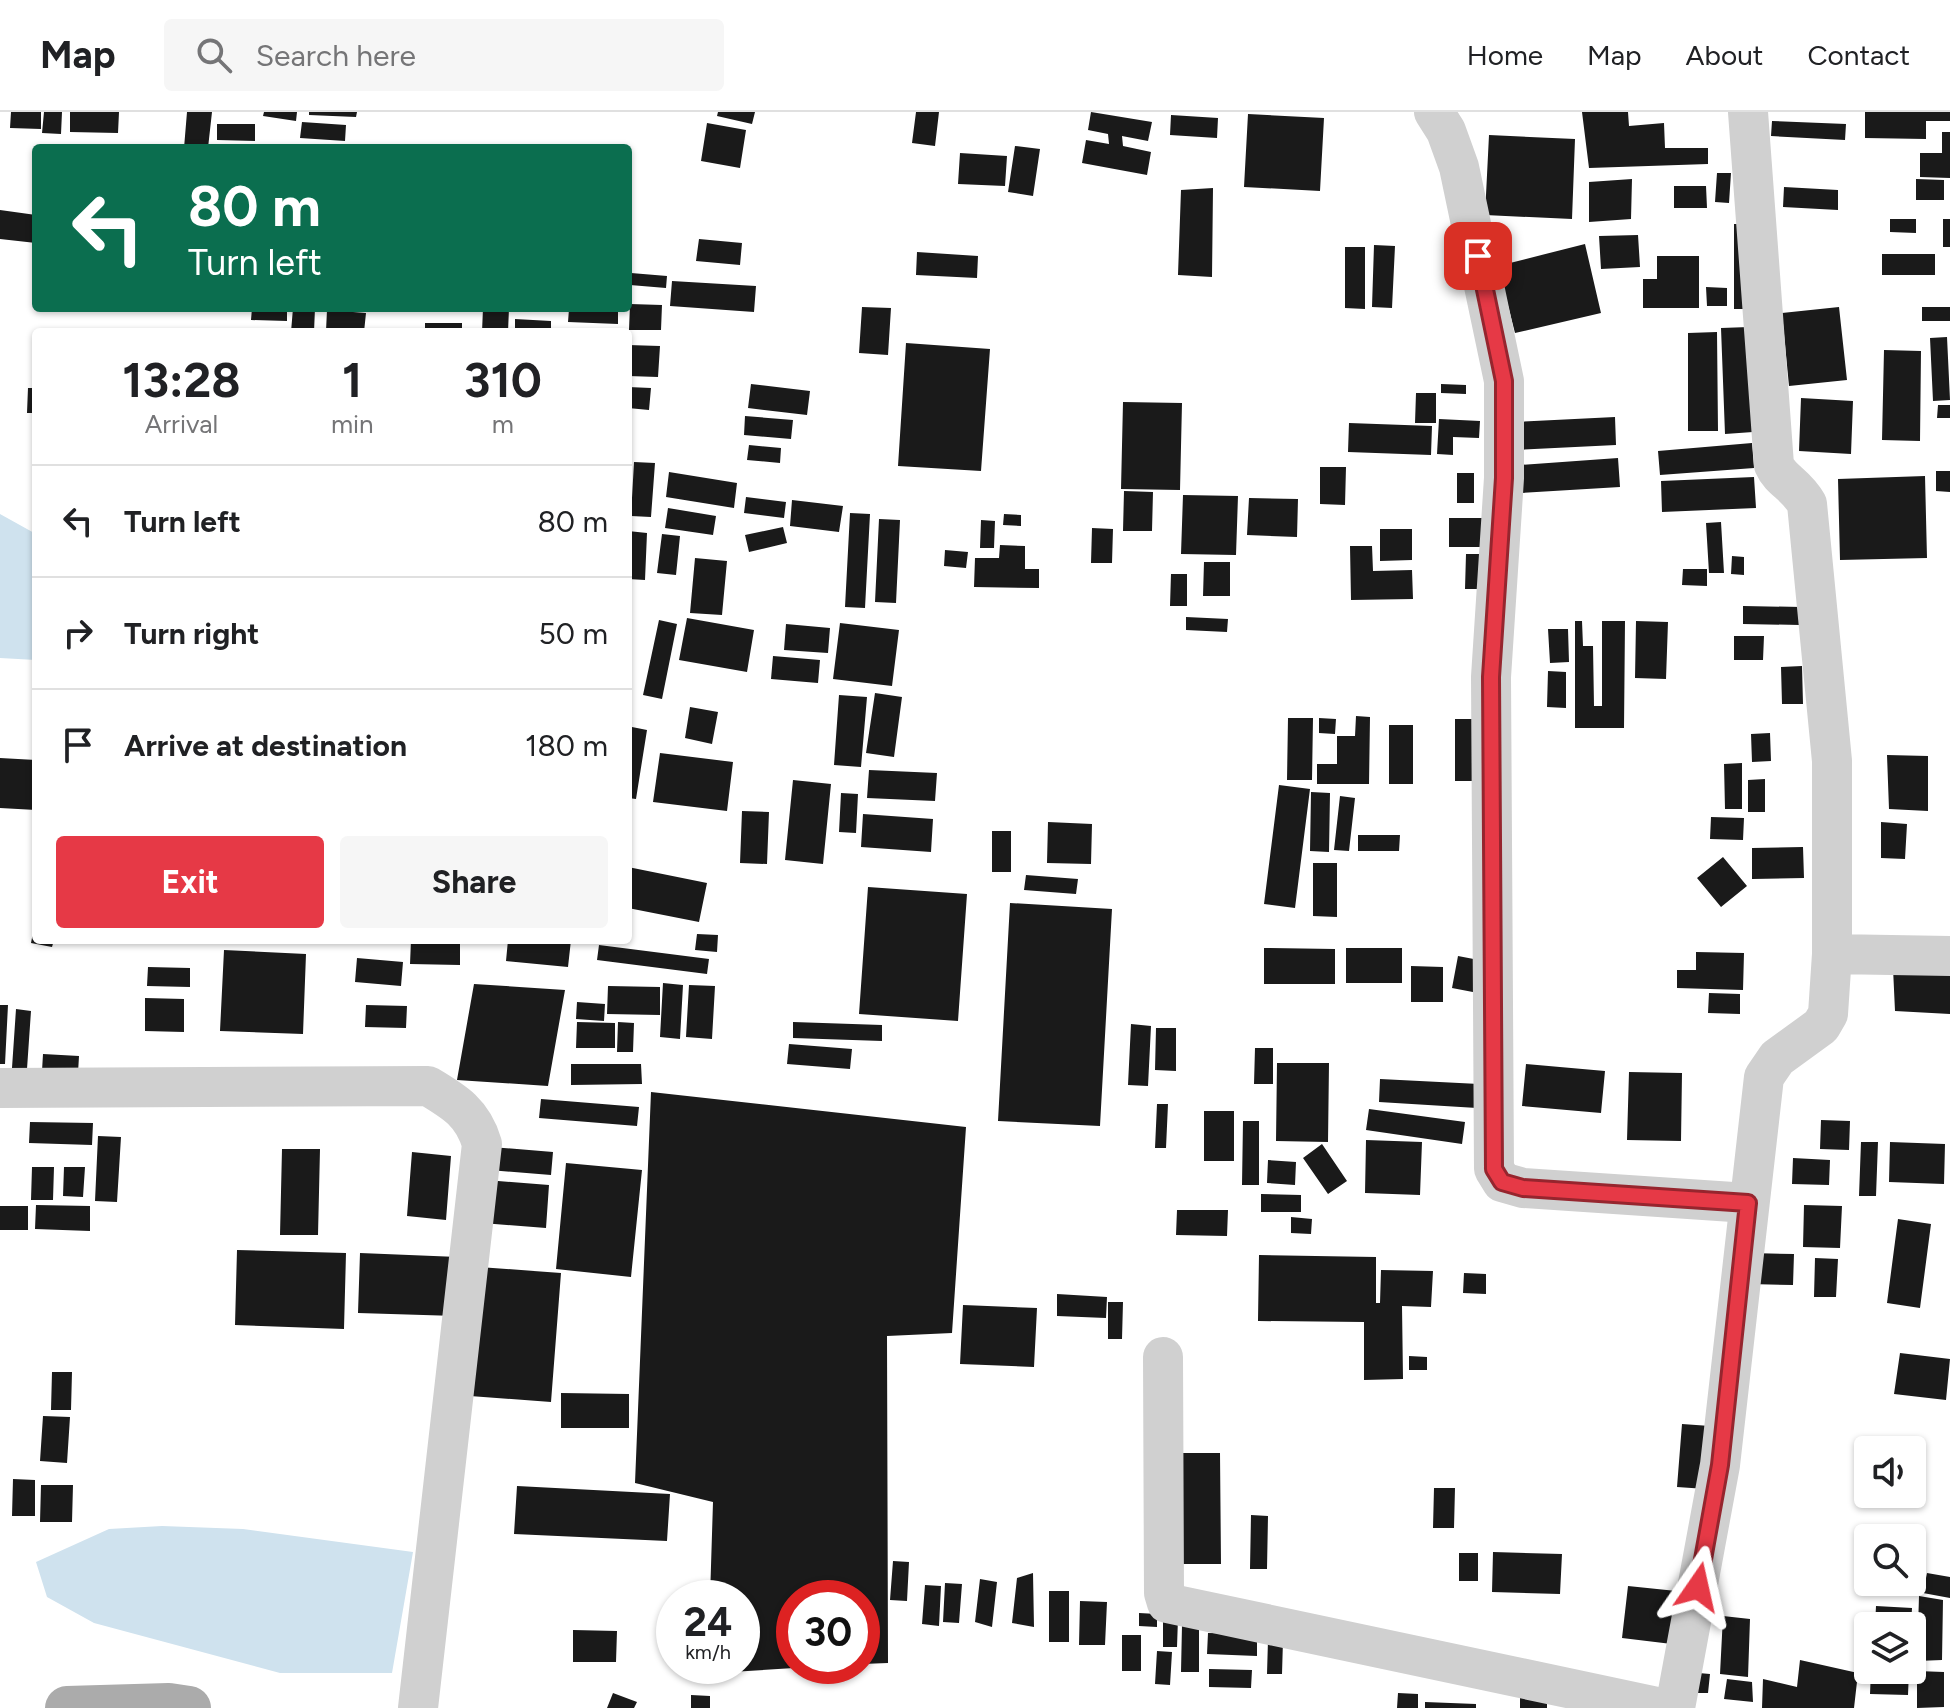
<!DOCTYPE html>
<html lang="en">
<head>
<meta charset="utf-8">
<style>
	body { margin:0; font-family:Figtree,sans-serif; background:#f6f6f6; color:#202124; height:100vh; display:flex; flex-direction:column; font-size:30px; white-space:nowrap }
	* { box-sizing:border-box; margin:0 }
	p { font-size:26px; color:#757577 }
	.icon { flex:none; width:44px; height:44px; fill:none; stroke:currentColor; stroke-width:2; stroke-linecap:round; stroke-linejoin:round }
	.map { position:relative; flex:1; overflow:hidden }
	.sheet { position:absolute; left:32px; top:216px; width:600px; height:616px; display:flex; flex-direction:column; background:#fff; border-radius:8px; box-shadow:0 2px 6px #0004 }
	.sheet>* { flex:none }
	.guide { position:absolute; left:32px; top:32px; width:600px; height:168px; border-radius:8px; box-shadow:0 2px 6px #0004; background:#0b6e4f; color:#fff; overflow:hidden }
	.fabs { position:absolute; left:1854px; top:1324px; display:grid; gap:16px }
	.fabs a { display:grid; place-items:center; width:72px; height:72px; border-radius:8px; background:#fff; box-shadow:0 2px 6px #0004; font-size:40px }
	.speed { position:absolute; left:656px; top:1468px; display:flex; gap:16px; font-size:40px; font-weight:700; text-align:center }
	.speed>* { display:grid; place-content:center; width:104px; height:104px; border-radius:50%; background:#fff; box-shadow:0 2px 6px #0004; line-height:1 }
	.speed small { font-size:20px; font-weight:400 }
	.speed .limit { border:12px solid #d22; background:#fff; color:#111 }
	.pin { position:absolute; display:grid; place-items:center; width:68px; height:68px; color:#fff; margin:-34px; border-radius:16px; box-shadow:0 4px 12px #0006 }
	.me { position:absolute; width:88px; margin:-44px; rotate:11deg; stroke-linejoin:round; filter:drop-shadow(0 0 6px #0008) }
	.turn { display:flex; align-items:center; gap:28px; height:168px; padding:0 24px; font-size:36px }
	.turn .icon { width:104px; height:104px; stroke-width:2.5 }
	.turn b { display:block; font-size:56px; line-height:68px }
	.eta { display:flex; justify-content:space-evenly; align-items:center; height:136px; text-align:center }
	.eta b { font-size:48px; font-weight:700; line-height:56px }
	.cta { display:flex; gap:16px; margin-top:auto; padding:16px 24px }
	.cta a { flex:1; height:92px; border-radius:8px; background:#e63946; color:#fff; font-size:32px; font-weight:700; line-height:92px; text-align:center }
	.cta a+a { background:#f6f6f6; color:#202124 }
	ul { padding:0; list-style:none }
	li { display:flex; align-items:center; gap:24px; height:112px; padding:0 24px; border-top:2px solid #e0e0e0 }
	li div { flex:1 }
	li b { display:block; font-size:30px }
	li em { font-style:normal }
	header { display:flex; align-items:center; gap:48px; box-sizing:border-box; height:112px; padding:0 40px; background:#fff; border-bottom:2px solid #e0e0e0 }
	header strong { font-size:38px }
	nav { display:flex; gap:44px; margin-inline-start:auto; font-size:28px }
	.search { width:560px; height:72px; background:#f6f6f6; display:flex; align-items:center; gap:20px; box-sizing:border-box; padding:0 28px; border-radius:8px; color:#757577; font-size:30px }
	.map>svg:first-child { display:block }
	.water { fill:#cfe2ee }
	.building { fill:#1a1a1a }
	.lines { fill:none; stroke-linecap:round; stroke-linejoin:round }
	.minor { stroke:#d0d0d0; stroke-width:40 }
	.primary { stroke:#ababab; stroke-width:44 }
	.route-casing { stroke:#96252e; stroke-width:20 }
	.route { stroke:#e63946; stroke-width:14 }
</style>
</head>
<body>
<header>
<strong>Map</strong>
<div class="search"><svg class="icon" aria-label="search" viewBox="0 0 24 24"><circle cx="10" cy="10" r="6"/><path d="M15 15l6 6"/></svg>Search here</div>
<nav><a>Home</a><a>Map</a><a>About</a><a>Contact</a></nav>
</header>
<div class="map">
<svg width="1950" height="1596" viewBox="0 0 1950 1596">
	<rect width="100%" height="100%" fill="#fff"/>
	<path class="water" d="M0,402L36,422V548L0,546Z
		M162,1414L243,1417L413,1440L392,1561H280L94,1511L47,1485L36,1450L109,1417Z"/>
	<path class="building" d="M11,0H41V17L10,16Z
		M44,0H62L61,22L42,21Z
		M70,0H119L118,21L70,20Z
		M187,0H212L208,36H184Z
		M264,0H297L296,9L263,4Z
		M309,0H357L356,5L309,3Z
		M718,0H755L752,12L717,4Z
		M916,0H939L935,34L912,31Z
		M1091,0L1152,10L1148,29L1122,24L1123,34L1151,40L1147,63L1082,51L1086,28L1109,32L1108,22L1088,18Z
		M1582,0H1628L1629,14L1664,11L1665,36H1708V52L1589,56Z
		M1865,0H1950V9H1926V27L1865,26Z
		M1248,2L1324,6L1320,79L1244,75Z
		M1171,3L1218,6L1217,26L1170,23Z
		M1772,9L1846,12L1845,28L1771,24Z
		M302,10L346,13L345,29L300,26Z
		M707,11L746,18L740,56L701,49Z
		M217,12H255V29L217,28Z
		M1942,20H1950V66L1920,65V41H1942Z
		M1489,23L1575,27L1572,107L1485,103Z
		M1015,34L1040,37L1033,84L1008,80Z
		M960,41L1007,44L1005,74L958,72Z
		M1717,61H1731L1729,91L1715,90Z
		M1632,67L1631,107L1589,110V70Z
		M1916,67L1944,68V88H1916Z
		M1674,74H1706L1707,96H1674Z
		M1784,75L1838,78V98L1783,95Z
		M1213,76L1212,165L1178,163L1181,78Z
		M0,98L36,103V131L0,127Z
		M1890,107H1916V121L1890,120Z
		M1943,107H1950V135H1943Z
		M1734,112H1749V197H1734Z
		M1638,123L1640,155L1601,157L1599,124Z
		M699,127L742,131L740,153L696,149Z
		M1585,132L1601,201L1515,221L1498,154Z
		M1374,133L1395,134L1392,196L1372,195Z
		M1345,135H1365V197L1345,196Z
		M917,140L978,144L977,166L916,163Z
		M1882,142H1935V163H1882Z
		M1657,144H1699V196H1643V167H1657Z
		M631,161L667,164L666,176L630,173Z
		M672,169L756,174L754,200L670,194Z
		M1706,175L1727,176V194H1707Z
		M630,192L662,193L661,218H629Z
		M862,195L891,196L888,243L859,241Z
		M1839,195L1847,268L1789,274L1782,201Z
		M1922,195H1950V209H1922Z
		M252,196H287V209L251,208Z
		M293,196H315L314,220H291Z
		M483,196H509L508,220H482Z
		M569,197L618,198V212L568,210Z
		M327,198L366,201L364,220L326,219Z
		M515,207L551,209V220H515Z
		M425,211H462V220H425Z
		M1749,215L1753,320L1725,322L1721,216Z
		M1717,220L1718,319H1688V221Z
		M1947,225L1950,288L1933,289L1930,226Z
		M906,231L990,237L981,359L898,354Z
		M628,233L660,234L658,265L628,264Z
		M1884,238L1921,239L1920,329L1882,328Z
		M751,272L810,279L807,303L748,296Z
		M1441,272L1466,273V282L1441,281Z
		M628,275L651,276L649,298L628,296Z
		M28,276H36V301H27Z
		M1416,281H1436V311H1415Z
		M1801,286L1853,289L1851,342L1799,339Z
		M1123,290L1182,291L1180,378L1121,377Z
		M1938,293H1950V306H1937Z
		M745,304L793,308L791,327L744,323Z
		M1615,305L1616,333L1516,338L1514,310Z
		M1439,307L1480,309L1479,326L1453,325V343L1437,342Z
		M1349,311L1432,314L1431,343L1348,340Z
		M1752,331L1754,356L1660,363L1658,339Z
		M749,333L781,336L780,351L747,348Z
		M1618,346L1620,375L1521,381L1519,353Z
		M634,350L655,351L651,405L631,404Z
		M1320,355H1346L1345,393L1320,392Z
		M1936,359H1950V380L1936,379Z
		M669,360L737,371L734,396L666,385Z
		M1457,361H1474V391H1457Z
		M1925,364L1927,446L1840,448L1838,367Z
		M1754,365L1756,396L1662,400L1661,369Z
		M1124,379L1153,380L1152,419H1123Z
		M1183,383L1238,384L1236,443L1181,442Z
		M746,385L786,390L784,406L744,401Z
		M1249,386L1298,387L1297,425L1247,423Z
		M792,388L843,394L839,420L790,414Z
		M668,396L716,404L713,423L665,416Z
		M850,401L870,402L865,496L845,495Z
		M1004,402L1021,403V414L1003,413Z
		M1449,406H1490V435H1449Z
		M879,407L900,408L896,491L875,490Z
		M981,408L995,409L994,436H980Z
		M1721,410L1724,461H1709L1706,411Z
		M783,415L787,431L749,440L745,423Z
		M1092,416L1113,417L1112,451H1091Z
		M1380,417H1412V448L1380,449Z
		M628,419L647,421L645,468L628,467Z
		M662,422L680,424L676,463L657,461Z
		M1000,433L1025,434V457H1039V476L974,475L975,446H999Z
		M1350,434H1372L1373,459L1412,458L1413,487L1351,488Z
		M945,438L968,440L966,456L944,454Z
		M1466,442H1488V477H1465Z
		M1732,444L1744,445V463L1731,462Z
		M695,446L727,449L722,503L690,501Z
		M1204,450H1230V484H1203Z
		M1683,457H1707V474L1682,473Z
		M1171,462H1187V494H1170Z
		M1743,494L1801,495L1800,513L1743,512Z
		M1186,505L1228,507L1227,520L1186,518Z
		M687,506L754,518L747,560L679,548Z
		M659,508L677,512L662,587L643,583Z
		M1575,509H1582L1583,534H1593L1594,594H1602V509H1625L1624,616H1575Z
		M1636,509L1668,510L1666,567L1635,566Z
		M840,511L899,518L892,574L833,567Z
		M786,512L830,516L828,541L784,538Z
		M1548,517H1568L1569,550L1550,551Z
		M1734,524H1764L1763,548H1734Z
		M773,544L820,548L818,571L771,567Z
		M1802,554L1803,592H1782L1781,555Z
		M1548,559L1566,560V596L1547,595Z
		M875,581L902,585L894,645L866,641Z
		M839,583L867,585L861,655L834,653Z
		M690,595L718,600L712,632L685,626Z
		M1356,604L1370,605L1369,672H1317V652H1337V624H1355Z
		M1288,606H1313L1312,668H1287Z
		M1319,606L1336,607L1335,622L1319,621Z
		M1455,607H1476V669H1455Z
		M1389,613H1413V672H1389Z
		M632,615L647,618L636,687L628,686V638Z
		M1770,621L1771,649L1752,650L1751,622Z
		M660,641L733,650L727,699L653,690Z
		M1887,643L1928,644V699L1889,697Z
		M0,646L36,648V698L0,696Z
		M1742,651V697H1725L1724,652Z
		M869,658L937,661L935,689L867,686Z
		M1765,667V700H1748V668Z
		M793,668L831,672L823,752L785,748Z
		M1279,673L1310,677L1295,796L1264,792Z
		M1311,680L1330,681L1329,740L1310,739Z
		M841,681L858,682L856,721L839,720Z
		M1340,684L1355,686L1349,739L1334,738Z
		M742,699L769,700L767,752L740,751Z
		M863,702L933,707L931,740L861,735Z
		M1711,705L1744,706L1743,728L1710,727Z
		M1048,710L1092,712L1091,752L1047,751Z
		M1881,710L1907,712L1905,747L1881,746Z
		M992,719H1011V760H992Z
		M1358,723H1400L1399,739H1358Z
		M1803,735L1804,766L1752,767V736Z
		M1723,745L1747,774L1721,795L1697,766Z
		M1313,751H1337V805L1313,804Z
		M628,755L707,771L699,810L628,796Z
		M1026,763L1078,767L1076,782L1024,778Z
		M868,775L967,782L958,909L859,902Z
		M1010,791L1112,797L1100,1014L998,1009Z
		M35,810L36,828H54L52,835L31,831Z
		M697,822L718,823L717,840L695,838Z
		M411,828H460V853L410,852Z
		M508,828H571L568,855L506,849Z
		M599,833L709,847L707,862L597,848Z
		M1264,836L1335,837V872H1264Z
		M1346,836H1402V871H1346Z
		M224,838L306,842L303,922L220,919Z
		M1696,840L1744,841L1743,878L1677,876V858H1696Z
		M1458,844L1484,849L1478,881L1452,876Z
		M357,846L403,850L401,874L355,870Z
		M1411,854L1443,855V890H1411Z
		M148,855L190,856V875L147,874Z
		M1893,856L1950,857V902L1895,899Z
		M663,871L683,873L680,927L660,925Z
		M474,872L565,878L548,974L457,968Z
		M689,873L715,874L712,927L686,925Z
		M608,874L660,875V903L607,902Z
		M1709,881L1740,882V902L1708,901Z
		M145,886L184,887V920L145,919Z
		M577,890L605,892L604,909L576,907Z
		M0,893H8L5,952H0Z
		M366,893L407,894L406,916L365,915Z
		M16,897L31,899L27,957L12,956Z
		M577,910L615,911V936H576Z
		M618,910L634,911L633,940H617Z
		M793,910L882,913V929L793,926Z
		M1131,912L1151,914L1148,974L1128,973Z
		M1156,916H1176V959L1155,958Z
		M789,932L852,937L850,957L787,952Z
		M1255,936H1273V972H1254Z
		M43,942L79,944L78,961L42,959Z
		M1277,951H1329L1328,1030L1276,1029Z
		M571,952H641L642,972L571,973Z
		M1526,952L1605,959L1601,1001L1522,994Z
		M1629,960L1682,961L1681,1029L1627,1028Z
		M1380,967L1479,972L1477,996L1379,990Z
		M651,980L966,1015L952,1221L887,1224L888,1551L862,1552V1486H794V1556L731,1560L732,1554H742V1486H710L713,1390L635,1371Z
		M541,987L639,995L637,1014L539,1006Z
		M1157,992H1168L1166,1036H1155Z
		M1369,997L1465,1010L1462,1032L1366,1018Z
		M1204,999H1234V1049H1204Z
		M1821,1008L1850,1009L1849,1038L1820,1037Z
		M1243,1009H1259V1073H1242Z
		M30,1010L93,1011L92,1033L29,1031Z
		M98,1024L121,1025L117,1090L95,1089Z
		M1366,1028L1422,1030L1420,1083L1365,1081Z
		M1861,1030H1878L1876,1084H1859Z
		M1890,1030L1945,1032L1944,1072L1889,1070Z
		M1322,1032L1347,1069L1328,1082L1303,1046Z
		M491,1035L553,1040L551,1063L489,1058Z
		M282,1037H320L318,1123H280Z
		M412,1040L451,1044L446,1108L407,1104Z
		M1793,1046L1830,1048L1829,1073L1792,1072Z
		M1268,1048L1296,1050L1295,1073L1267,1071Z
		M566,1051L642,1058L631,1165L556,1157Z
		M32,1055H54L53,1088H31Z
		M64,1055H85L83,1085L63,1084Z
		M486,1068L549,1073L546,1116L482,1111Z
		M1261,1082L1301,1083V1100H1261Z
		M36,1093L90,1094V1119L35,1117Z
		M1804,1093L1842,1094L1840,1136L1803,1135Z
		M0,1094H28V1118H0Z
		M1177,1098H1228L1227,1124L1176,1123Z
		M1291,1105L1312,1107L1311,1122L1291,1121Z
		M1898,1107L1931,1112L1920,1196L1887,1191Z
		M237,1138L346,1141L344,1217L235,1213Z
		M360,1141L458,1145L456,1204L358,1201Z
		M1750,1141L1794,1142L1793,1173L1749,1172Z
		M1259,1143L1376,1145V1191H1380L1381,1158L1433,1159L1431,1195L1402,1194L1403,1267L1364,1268V1210L1258,1209Z
		M1815,1146L1838,1147L1836,1185H1814Z
		M479,1155L561,1161L551,1290L470,1284Z
		M1464,1161L1486,1162V1182L1463,1181Z
		M1057,1182L1107,1185L1106,1206L1057,1204Z
		M1108,1190H1123L1122,1227H1108Z
		M963,1193L1037,1196L1034,1255L960,1252Z
		M1900,1241L1950,1247L1946,1288L1894,1282Z
		M1409,1244L1427,1245V1258H1409Z
		M52,1260H72L71,1298H51Z
		M561,1281L629,1282V1316H561Z
		M43,1304L70,1305L67,1351L40,1349Z
		M1682,1312L1710,1314L1706,1377L1677,1375Z
		M1182,1341H1220L1221,1452H1182Z
		M13,1367L35,1368V1404H12Z
		M41,1373H73L72,1410H40Z
		M517,1374L670,1382L667,1429L514,1422Z
		M1434,1376H1455L1454,1416H1433Z
		M1251,1403L1268,1404L1267,1457H1250Z
		M1493,1440L1562,1442L1560,1482L1492,1480Z
		M1459,1441H1478V1469H1459Z
		M893,1449L909,1450L907,1489L890,1488Z
		M1033,1461L1034,1515L1012,1511L1017,1466Z
		M1927,1461L1950,1465V1486L1923,1481Z
		M980,1467L997,1470L992,1515L975,1510Z
		M945,1471L962,1472L959,1511L943,1510Z
		M925,1473L941,1474L939,1514L922,1512Z
		M1628,1474L1686,1480L1680,1533L1622,1526Z
		M1049,1479H1069V1530H1049Z
		M1919,1484L1943,1488L1942,1548L1917,1549Z
		M1080,1489L1107,1490L1105,1533H1079Z
		M1876,1494L1912,1496L1911,1514H1875Z
		M1139,1501L1157,1502V1515L1139,1514Z
		M1723,1504L1750,1507L1748,1565L1720,1562Z
		M1163,1506H1178L1177,1535H1163Z
		M1182,1513H1199V1560H1181Z
		M573,1518L617,1519L616,1550H573Z
		M1208,1521L1257,1522V1544L1207,1542Z
		M1122,1523H1141V1559H1122Z
		M1268,1528H1283L1282,1562H1267Z
		M1157,1539L1172,1540L1170,1573L1155,1572Z
		M1800,1548L1858,1561L1854,1596H1762L1763,1567L1797,1575Z
		M1209,1557L1252,1558L1251,1576L1209,1575Z
		M1871,1558H1909L1908,1583L1870,1582Z
		M1917,1559L1944,1560V1595L1917,1596Z
		M1687,1560L1710,1562L1708,1581H1684Z
		M1727,1567L1752,1570L1753,1590L1724,1587Z
		M613,1581L637,1590L634,1596H607Z
		M1398,1581L1418,1582V1596H1397Z
		M1520,1581H1547V1596H1520Z
		M691,1583L710,1584V1596H691Z
		M1425,1590L1476,1592V1596H1425Z"/>
	<g class="lines">
		<path class="minor" d="M1434,0L1446,19L1459,55L1504,269V366L1491,565L1494,1057L1502,1070L1523,1076L1748,1091
			M1832,842L1950,844
			M0,976L428,974C455,990 473,1001 482,1032L418,1596
			M1163,1245L1164,1481L1167,1491L1662,1596
			M1675,1596L1720,1353L1764,965L1777,946L1821,914L1828,902L1832,842V649L1807,392C1796,372 1781,369 1774,353L1748,0"/>
		<path class="primary" d="M67,1596L169,1593L189,1596"/>
	</g>
	<g class="lines">
		<defs>
			<path id="route" d="M1478,144L1504,269V366L1491,565L1494,1057L1502,1070L1523,1076L1748,1091L1720,1353L1698,1475"/>
		</defs>
		<use href="#route" class="route-casing"/>
		<use href="#route" class="route"/>
	</g>
</svg>
<div class="fabs">
<a><svg class="icon" aria-label="sound" viewBox="0 0 24 24"><path d="M4 9h4l5-4v14l-5-4H4zM17 9q2 3 0 6"/></svg></a>
<a><svg class="icon" aria-label="search" viewBox="0 0 24 24"><circle cx="10" cy="10" r="6"/><path d="M15 15l6 6"/></svg></a>
<a><svg class="icon" aria-label="layers" viewBox="0 0 24 24"><path d="M12 4l9 5-9 5-9-5zM3 14l9 5 9-5"/></svg></a>
</div>
<div class="speed"><div>24<small>km/h</small></div><div class="limit">30</div></div>
<div class="pin" style="left:1478px;top:144px;background:#d93025"><svg class="icon" aria-label="arrive" viewBox="0 0 24 24"><path d="M6 21V4h12l-3 4 3 4H6"/></svg></div>
<svg class="me" style="left:1698px;top:1475px" viewBox="-20 -20 40 40"><path d="M0-17L14 15 0 8-14 15z" fill="#e63946" stroke="#fff" stroke-width="4"/></svg>
<div class="guide">
<div class="turn"><svg class="icon" aria-label="left" viewBox="0 0 24 24"><path d="M17 20v-9H6M10 6l-5 5 5 5"/></svg><div><b>80 m</b>Turn left</div></div>
</div>
<section class="sheet">
<div class="eta">
<div><b>13:28</b><p>Arrival</p></div>
<div><b>1</b><p>min</p></div>
<div><b>310</b><p>m</p></div>
</div>
<ul>
<li><svg class="icon" aria-label="left" viewBox="0 0 24 24"><path d="M17 20v-9H6M10 6l-5 5 5 5"/></svg><div><b>Turn left</b></div><em>80 m</em></li>
<li><svg class="icon" aria-label="right" viewBox="0 0 24 24"><path d="M7 20v-9h11M14 6l5 5-5 5"/></svg><div><b>Turn right</b></div><em>50 m</em></li>
<li><svg class="icon" aria-label="arrive" viewBox="0 0 24 24"><path d="M6 21V4h12l-3 4 3 4H6"/></svg><div><b>Arrive at destination</b></div><em>180 m</em></li>
</ul>
<div class="cta"><a>Exit</a><a>Share</a></div>
</section>
</div>
</body>
</html>
